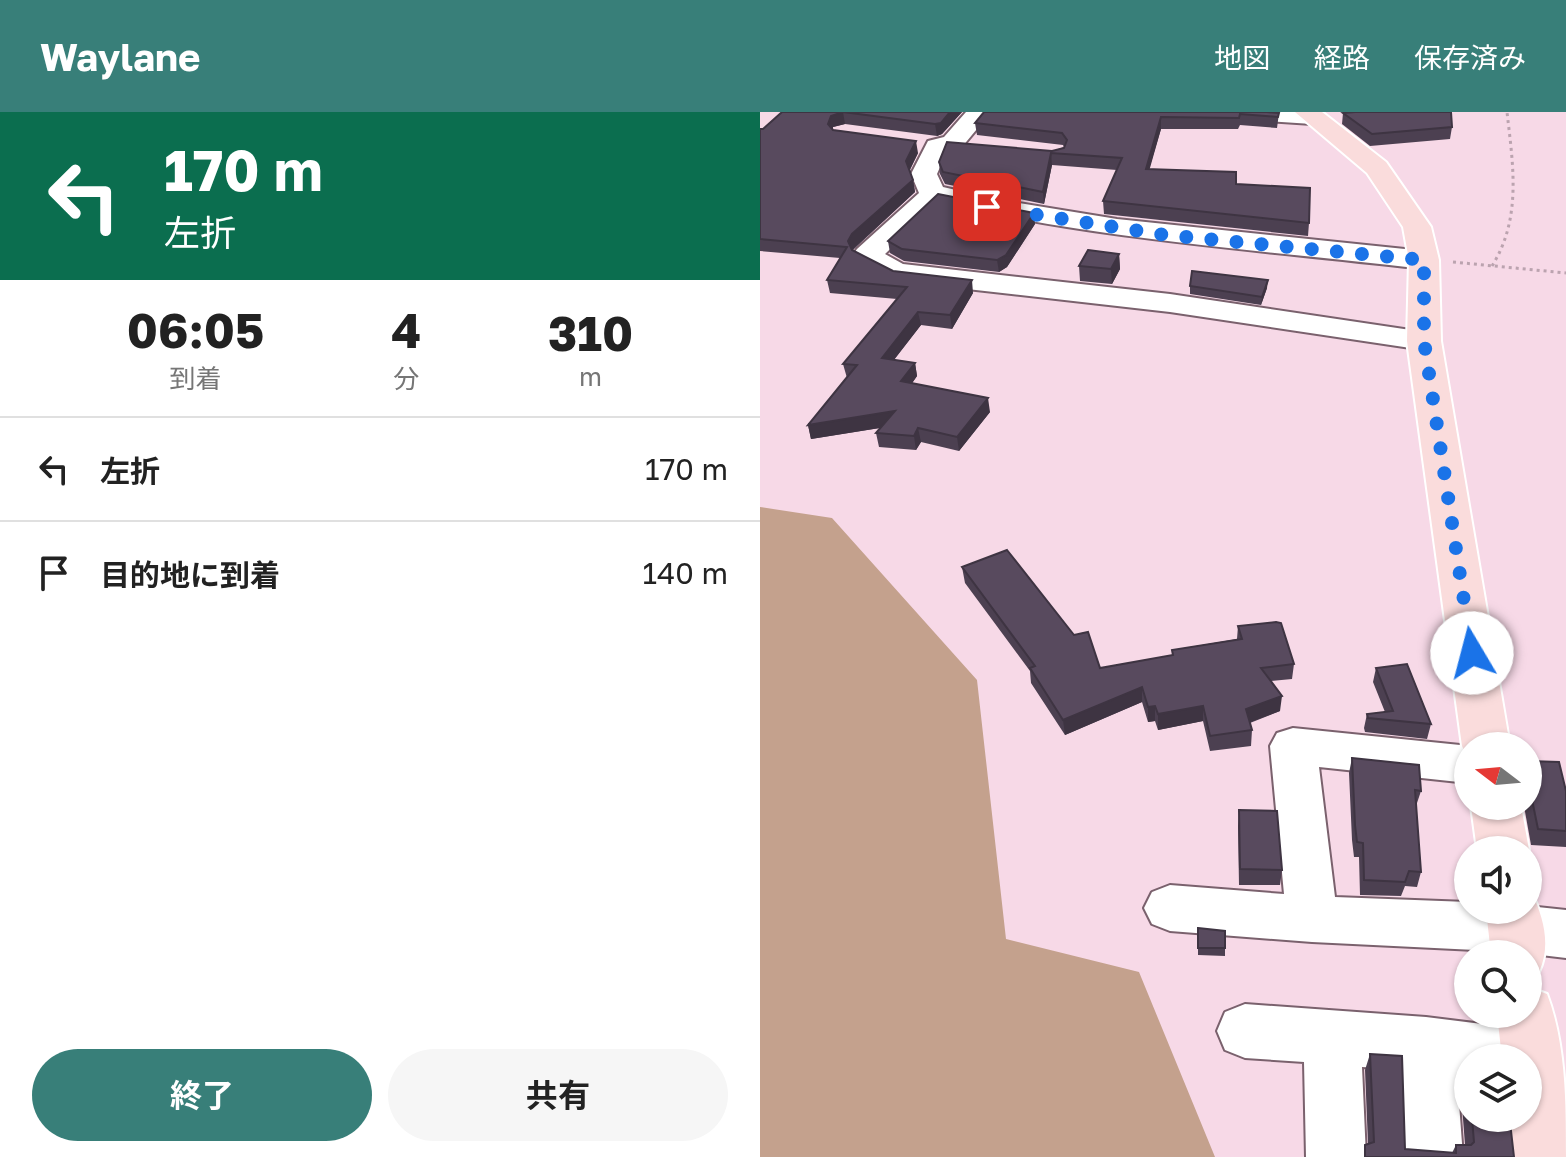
<!DOCTYPE html>
<html lang="ja">
<head>
<meta charset="utf-8">
<style>
	body { margin:0; font-family:"Golos Text","Noto Sans JP",sans-serif; background:#f6f6f6; color:#222; height:100vh; display:flex; flex-direction:column; font-size:30px; white-space:nowrap }
	* { box-sizing:border-box; margin:0 }
	p { font-size:26px; color:#767676 }
	.icon { flex:none; width:44px; height:44px; fill:none; stroke:currentColor; stroke-width:2; stroke-linecap:round; stroke-linejoin:round }
	.map { position:relative; flex:1; overflow:hidden }
	.sheet { display:flex; flex-direction:column; background:#fff; width:760px }
	.sheet>* { flex:none }
	.guide { background:#0b6e4f; color:#fff; overflow:hidden }
	.needle { width:52px; rotate:286deg }
	.tools { position:absolute; left:694px; top:620px; display:grid; gap:16px }
	.tools a { display:grid; place-items:center; width:88px; height:88px; border-radius:50%; background:#fff; box-shadow:0 2px 6px #0004; font-size:40px }
	.pin { position:absolute; display:grid; place-items:center; width:68px; height:68px; color:#fff; margin:-34px; border-radius:16px; box-shadow:0 4px 12px #0006 }
	.me { position:absolute; width:88px; margin:-44px; rotate:352deg; stroke-linejoin:round; filter:drop-shadow(0 0 6px #0008) }
	.turn { display:flex; align-items:center; gap:28px; height:168px; padding:0 32px; font-size:36px }
	.turn .icon { width:104px; height:104px; stroke-width:2.5 }
	.turn b { display:block; font-size:56px; line-height:68px }
	.eta { display:flex; justify-content:space-evenly; align-items:center; height:136px; text-align:center }
	.eta b { font-size:48px; font-weight:700; line-height:56px }
	.action { display:flex; gap:16px; margin-top:auto; padding:16px 32px }
	.action a { flex:1; height:92px; border-radius:48px; background:#387f79; color:#fff; font-size:32px; font-weight:700; line-height:92px; text-align:center }
	.action a+a { background:#f6f6f6; color:#222 }
	ul { padding:0; list-style:none }
	li { display:flex; align-items:center; gap:24px; height:104px; padding:0 32px; border-top:2px solid #e0e0e0 }
	li div { flex:1 }
	li b { display:block; font-size:30px }
	li em { font-style:normal }
	header { display:flex; align-items:center; gap:48px; box-sizing:border-box; height:112px; padding:0 40px; background:#387f79; color:#fff }
	header strong { font-size:38px }
	nav { display:flex; gap:44px; margin-inline-start:auto; font-size:28px }
	main { display:flex; flex:1; min-height:0 }
	.map>svg:first-child { display:block }
	.forest { fill:#c4a18d }
	.lines { fill:none; stroke-linecap:round; stroke-linejoin:round }
	.minor-casing { stroke:#7a616d; stroke-width:4 }
	.major-casing { stroke:#fff; stroke-width:4 }
	.path { stroke:#bba3af; stroke-width:3; stroke-dasharray:3 4; stroke-linecap:butt }
	.minor { fill:#fff; fill-rule:evenodd }
	.major { fill:#fadcdc; fill-rule:evenodd }
	.wall { fill:#4c4051 }
	.shaded-wall { fill:#3e3442 }
	.building { fill:#584a5e; stroke:#3e3442; stroke-width:2 }
	.route { stroke:#1a73e8; stroke-width:14; stroke-dasharray:0 25.2 }
</style>
</head>
<body>
<header>
<strong>Waylane</strong>
<nav><a>地図</a><a>経路</a><a>保存済み</a></nav>
</header>
<main>
<section class="sheet">
<div class="guide">
<div class="turn"><svg class="icon" aria-label="left" viewBox="0 0 24 24"><path d="M17 20v-9H6M10 6l-5 5 5 5"/></svg><div><b>170 m</b>左折</div></div>
</div>
<div class="eta">
<div><b>06:05</b><p>到着</p></div>
<div><b>4</b><p>分</p></div>
<div><b>310</b><p>m</p></div>
</div>
<ul>
<li><svg class="icon" aria-label="left" viewBox="0 0 24 24"><path d="M17 20v-9H6M10 6l-5 5 5 5"/></svg><div><b>左折</b></div><em>170 m</em></li>
<li><svg class="icon" aria-label="arrive" viewBox="0 0 24 24"><path d="M6 21V4h12l-3 4 3 4H6"/></svg><div><b>目的地に到着</b></div><em>140 m</em></li>
</ul>
<div class="action"><a>終了</a><a>共有</a></div>
</section>
<div class="map">
<svg width="806" height="1045" viewBox="0 0 806 1045">
	<rect width="100%" height="100%" fill="#f7d9e7"/>
	<path class="forest" d="M0,395L72,406L217,568L246,827L379,860L455,1045H0Z"/>
	<g class="lines">
		<defs>
			<path id="minor" d="M206,0H231L202,35L187,39L177,62L183,75L235,87L357,107L664,139L674,142L678,148L674,154L664,157C502,138 339,128 179,90L125,142L143,152L410,182L664,220L675,222L680,229L675,236L664,238L410,200L136,169L126,166L97,149L93,143L97,137L159,81L151,62L168,29L184,25Z
				M464,0H560L564,5L560,10L552,12L476,7L468,5Z
				M533,616L710,634L708,671L559,655L575,785L708,790V798H768V794L806,798V846L756,840L552,830L410,819L392,812L384,796L392,780L410,773L524,782L510,634L517,621Z
				M485,892L666,905L771,918L791,926L800,946L791,966L771,974L768,973V946H708V965L697,964L703,1045H643L639,957L602,955L606,1045H546L544,950L485,946L465,938L457,919L465,900Z"/>
			<path id="major" d="M535,0H562L626,50L671,115L679,148L681,229L750,634H708V646L702,634L647,229L649,148L643,115L607,61Z
				M711,694H761L769,738L768,740L717,738Z
				M768,779L772,781C784,807 791,834 779,860L768,864V842H731L726,798H768Z
				M768,875L787,882C806,932 806,991 806,1045H752L748,1006H768V946H742L737,902H768Z"/>
		</defs>
		<use href="#minor" class="minor-casing"/>
		<use href="#major" class="major-casing"/>
		<path class="path" d="M693,150L806,161
			M732,154C762,106 753,53 747,0"/>
		<use href="#minor" class="minor"/>
		<use href="#major" class="major"/>
	</g>
	<path class="wall" d="M22,0H202L182,22L177,24L85,12L73,15V18L158,41L150,58L153,68L155,80L93,138L133,159L213,181L192,217L161,213L134,248L155,251L157,264L152,271L230,300L199,339L161,330L156,338L119,335L116,321L120,316L51,327L48,313L87,266L83,252L137,187L70,181L67,168L80,146L0,139V17H3Z
		M224,0L519,1L517,16L480,13L478,17H401L389,57L476,72L549,111L548,124L344,102L343,89L357,58L292,53L284,92L185,72L180,62L179,50L292,39L304,35L303,33L217,23L215,11Z
		M583,1L692,15L690,27L610,34L582,12Z
		M275,112L247,155L239,160L144,149L130,141L128,129Z
		M359,142L360,157L352,172L320,169L319,154Z
		M430,174L507,176L501,193L430,182Z
		M202,455L340,556L412,543V538L477,527L478,514L534,552L532,567L511,569L520,599L490,611L492,618L491,634L450,639L443,609L398,618L395,609L388,610L382,590L305,623L271,571L270,559L205,471Z
		M616,556L671,612L667,627L605,620L604,616L607,602L625,600L613,570Z
		M592,646L661,679L656,694L661,760L657,775L645,774L641,784L600,783L599,745H594L592,728L589,661Z
		M768,649L806,679V735L771,733L764,694H768Z
		M479,698L522,758L520,773H479L478,714Z
		M438,816L465,836V844L438,843Z
		M610,942L645,1037L692,1041L696,1033H705L700,967L708,951V1006H755L756,1010L751,1018L754,1045H605L608,1032L605,958Z"/>
	<path class="shaded-wall" d="M83,0L85,12L73,15L70,24L68,12L71,4Z
		M190,0H202L182,22L177,24L175,12Z
		M401,5V17L386,70V57Z
		M156,29L158,41L148,61L146,49Z
		M291,41L292,53L284,92L283,80Z
		M153,68L155,80L95,135L90,141L88,129L92,122Z
		M274,101L275,112L247,155L239,160L237,148Z
		M359,142L360,157L352,172L351,157Z
		M212,168L213,181L192,217L190,203Z
		M508,168L507,176L501,193L502,185Z
		M158,200L161,213L125,259L122,246Z
		M155,251L157,264L144,283L141,269Z
		M228,286L230,300L199,339L197,325Z
		M135,299L138,313L51,327L48,313Z
		M158,316L161,330L156,338L154,324Z
		M382,575V590L305,623L303,608Z
		M522,584L520,599L485,612L486,597Z
		M395,594V609L388,610V595Z
		M443,594V609L398,618V602Z"/>
	<path class="building" d="M22,0H190L181,11L175,12L83,0L71,4L68,12L73,18L156,29L146,49L153,68L92,122L88,129L92,138L133,159L212,168L190,203L158,200L122,246L155,251L141,269L228,286L197,325L158,316L154,324L116,321L135,299L48,313L97,253L83,252L147,175L67,168L87,135L0,127V17H3Z
		M224,0H507L519,1L518,5L480,2L479,6L401,5L386,57L476,60V72L550,76L549,111L343,89L362,46L291,41L283,80L183,60L179,50L187,30L292,39L304,36L307,28L302,21L215,11Z
		M595,0H691L692,15L612,22L583,1Z
		M178,82L274,101L246,143L237,148L142,137L128,129Z
		M328,138L359,142L351,157L319,154Z
		M432,159L508,168L502,185L430,174Z
		M247,438L314,523L328,520L340,556L413,543L412,538L482,527L478,514L516,510L521,511L534,552L501,556L522,584L486,597L492,618L450,624L443,594L398,602L395,594L388,595L382,575L303,608L270,556L275,554L202,455Z
		M647,552L671,612L608,606L607,602L633,599L616,556Z
		M592,646L659,653L661,679L655,678L661,760L649,759L645,770L604,768L603,731L597,730L595,713Z
		M768,649L799,650L806,679V719L778,717L770,678L768,677Z
		M479,698L517,699L522,758L480,757Z
		M438,816L465,819V836H438Z
		M718,941L735,943V946H718Z
		M610,942L642,944L645,1037L696,1041V1033H711L714,1030L712,1006H755L756,1010H750L754,1045H605V1033L614,1030Z"/>
	<g class="lines">
		<path class="route" d="M227,95L405,123L664,148V229L712,541"/>
	</g>
</svg>
<div class="tools">
<a><svg class="needle" viewBox="-14 -14 28 28"><path d="M0-13l5 13h-10z" fill="#e53935"/><path d="M0 13l5-13h-10z" fill="#767676"/></svg></a>
<a><svg class="icon" aria-label="sound" viewBox="0 0 24 24"><path d="M4 9h4l5-4v14l-5-4H4zM17 9q2 3 0 6"/></svg></a>
<a><svg class="icon" aria-label="search" viewBox="0 0 24 24"><circle cx="10" cy="10" r="6"/><path d="M15 15l6 6"/></svg></a>
<a><svg class="icon" aria-label="layers" viewBox="0 0 24 24"><path d="M12 4l9 5-9 5-9-5zM3 14l9 5 9-5"/></svg></a>
</div>
<div class="pin" style="left:227px;top:95px;background:#d93025"><svg class="icon" aria-label="arrive" viewBox="0 0 24 24"><path d="M6 21V4h12l-3 4 3 4H6"/></svg></div>
<svg class="me" style="left:712px;top:541px" viewBox="-20 -20 40 40"><circle r="19" fill="#fff"/><path d="M0-13L10 11 0 6-10 11z" fill="#1a73e8"/></svg>
</div>
</main>
</body>
</html>
